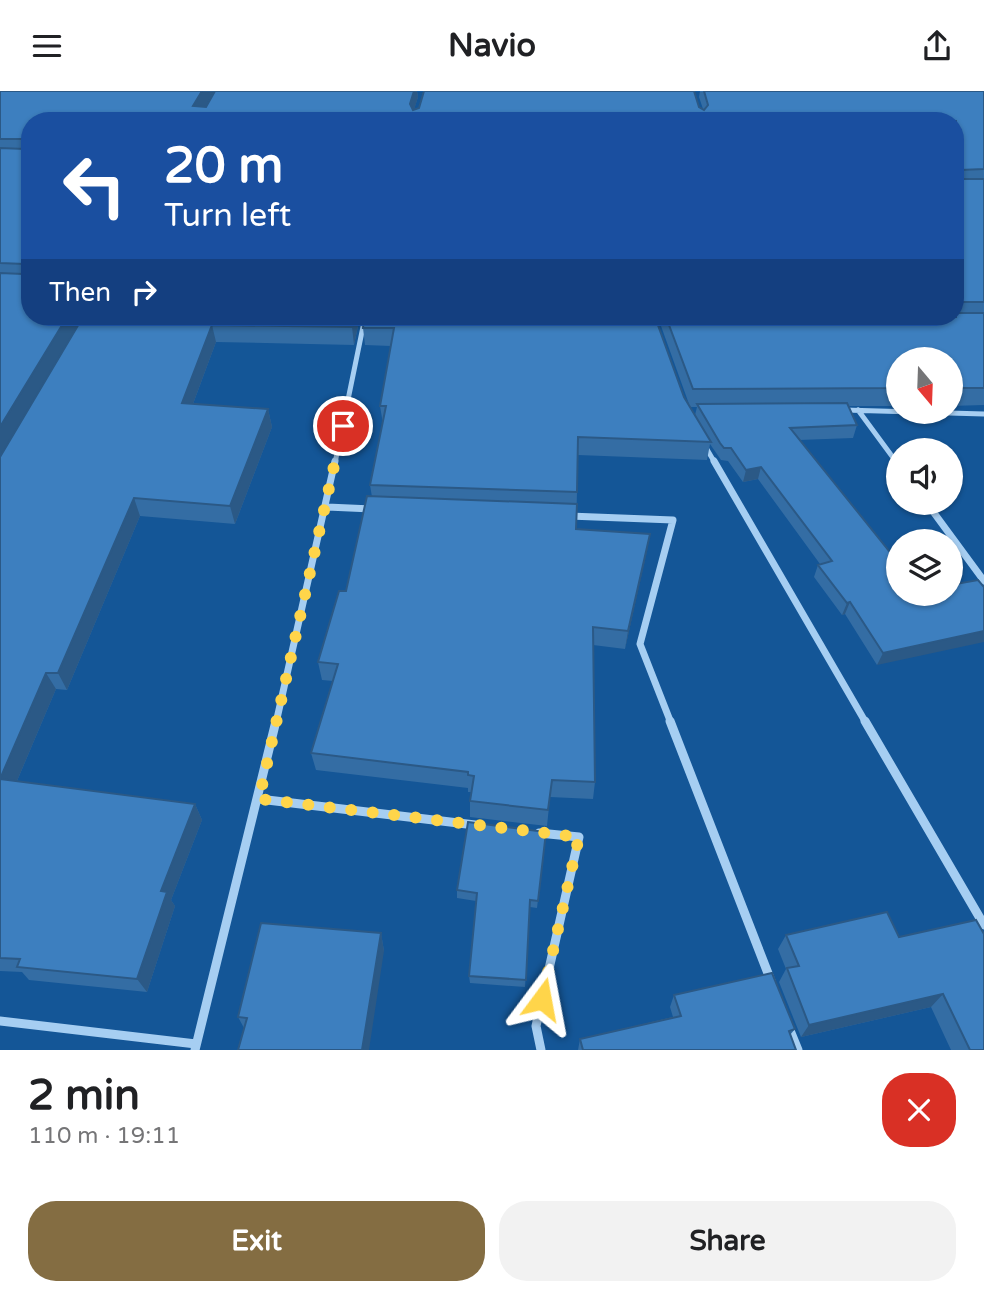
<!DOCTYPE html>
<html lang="en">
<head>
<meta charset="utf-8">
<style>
	body { margin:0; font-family:"Varela Round",sans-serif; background:#f2f2f2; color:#202124; height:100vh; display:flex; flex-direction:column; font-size:26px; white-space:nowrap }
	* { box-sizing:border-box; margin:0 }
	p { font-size:23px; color:#757577 }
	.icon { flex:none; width:38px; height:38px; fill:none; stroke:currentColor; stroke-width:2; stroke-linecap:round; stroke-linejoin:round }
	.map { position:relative; height:959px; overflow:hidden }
	.side { display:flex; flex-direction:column; background:#fff; flex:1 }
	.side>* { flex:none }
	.top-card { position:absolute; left:21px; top:21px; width:943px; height:214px; border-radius:28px; box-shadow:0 2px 5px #0004; background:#1a4fa0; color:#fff; overflow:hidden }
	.needle { width:46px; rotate:161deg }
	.tools { position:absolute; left:886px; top:256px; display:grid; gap:14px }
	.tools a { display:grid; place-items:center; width:77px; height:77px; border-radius:50%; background:#fff; box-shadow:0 2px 5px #0004; font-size:35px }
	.pin { position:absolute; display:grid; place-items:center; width:60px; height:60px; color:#fff; margin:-30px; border:4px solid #fff; border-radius:50%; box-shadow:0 2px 7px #0007 }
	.me { position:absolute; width:77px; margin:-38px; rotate:13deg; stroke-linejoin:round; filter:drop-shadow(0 0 5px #0008) }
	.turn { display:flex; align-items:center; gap:24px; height:147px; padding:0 28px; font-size:32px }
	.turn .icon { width:91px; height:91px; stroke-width:2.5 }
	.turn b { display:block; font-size:49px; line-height:60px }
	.then { display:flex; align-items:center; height:66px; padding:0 28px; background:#0003; gap:14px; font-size:26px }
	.round { display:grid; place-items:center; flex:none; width:74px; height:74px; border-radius:28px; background:#f2f2f2 }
	.headline { display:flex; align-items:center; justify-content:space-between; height:119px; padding:0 28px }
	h1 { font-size:42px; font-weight:700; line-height:52px }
	.primary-button { display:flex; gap:14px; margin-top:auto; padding:14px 28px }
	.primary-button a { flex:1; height:80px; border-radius:28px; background:#846d42; color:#fff; font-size:28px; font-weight:700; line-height:80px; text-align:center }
	.primary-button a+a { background:#f2f2f2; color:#202124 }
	header { display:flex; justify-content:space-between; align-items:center; height:91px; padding:0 28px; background:#fff; font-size:32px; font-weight:700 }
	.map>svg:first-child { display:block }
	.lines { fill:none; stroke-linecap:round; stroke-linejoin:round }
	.minor-far2 { stroke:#a6cef2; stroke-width:5 }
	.minor-far1 { stroke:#a6cef2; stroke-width:7 }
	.minor { stroke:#a6cef2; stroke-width:9 }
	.wall { fill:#346da4; fill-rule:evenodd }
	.shaded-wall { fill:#2b5986 }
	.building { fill:#3d7fbf; stroke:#2b5986; stroke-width:2 }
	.route { stroke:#ffd54a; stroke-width:12; stroke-dasharray:0 21.6 }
</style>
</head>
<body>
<header><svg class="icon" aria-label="menu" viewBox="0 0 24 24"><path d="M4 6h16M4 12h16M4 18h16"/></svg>Navio<svg class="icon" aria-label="share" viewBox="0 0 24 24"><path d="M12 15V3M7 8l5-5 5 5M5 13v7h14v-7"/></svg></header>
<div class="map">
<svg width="984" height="959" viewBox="0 0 984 959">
	<rect width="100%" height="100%" fill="#145697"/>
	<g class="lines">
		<path class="minor-far2" d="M844,319L984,323
			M858,319L897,372
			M705,355L715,372
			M335,372L365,226"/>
		<path class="minor-far1" d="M714,370L866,632
			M896,370L898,373
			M926,411L984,490
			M327,416L372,418
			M569,425L673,429L640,553L671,632
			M276,632L335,370"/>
		<path class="minor" d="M670,630L771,890
			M865,630L984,834
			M259,708L475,734
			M539,742L579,746L536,935L541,959
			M0,930L196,953
			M789,937L798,959
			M195,959L276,630"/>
	</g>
	<path class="wall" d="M0,0H417L418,6L414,18L699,16L703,18L699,6L700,0H984V314L950,315V268H898V315H849L857,334L853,347L799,349L898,502H950L877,574L845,523L842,524L814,486L818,474L820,473L758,388L743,391L728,370L721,369L710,353L707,369L578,364L576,438L650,443L625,558L593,554L595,691L593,708L550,706L547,735L470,726V710L471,701H468V697L316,679L311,662L333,590L322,589L318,571L346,500L372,406L370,394L383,333L380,315L391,255L365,254L363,237L364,226L684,306L689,313L661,235L662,226H956V30H30V226H360L354,254L216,251L193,313L268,318L272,336L235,433L140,425L67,599L56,598L17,690L195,713L202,729L171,809L175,815L147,901L29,889L22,881L0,880ZM215,1L206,16H205L213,2ZM690,316H697L695,324Z
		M546,741L537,817L530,816L525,896L470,892L469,885L476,810L457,807V799Z
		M976,829L984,959H951L931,916L801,946L779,891L786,878L778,858L786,844L899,846Z
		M381,842L384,860L244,937L238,926Z
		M674,904L795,938L790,944L796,959H578L580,948L673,926L670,916Z"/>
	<path class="shaded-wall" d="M202,0H216L213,2L197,30L193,15Z
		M414,0H417L418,6L411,29L410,13Z
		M67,226H83L0,368V336Z
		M354,226H360L354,254L352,236Z
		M212,234L216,251L187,329L182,312Z
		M268,318L272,336L235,433L230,415Z
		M761,376L758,388L743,391L746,379Z
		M134,407L140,425L67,599L58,582Z
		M650,443L647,461L625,558L628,540Z
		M850,511L845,523L842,524L847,512Z
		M984,540V551L877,574L883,562Z
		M46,582L56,598L11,704L0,688Z
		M195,713L202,729L171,809L175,815L147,901L137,888L161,800Z
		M381,842L384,860L369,959H362Z
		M943,903L931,916L801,946L809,934Z"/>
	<path class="building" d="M0,0H202L193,15L206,16L215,0H414L410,13L413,19L419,17L424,0H694L699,16L704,19L708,14L704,0H984V78L961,79L957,85L962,88H984V211H956V30H30V226H67L0,336V182L23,183L29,179L24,173L0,172V57L25,58L29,54L25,48H0Z
		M956,222H984V297H950V268H898V297L693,298L666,226H956Z
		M83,226H354L352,236L212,234L182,312L268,318L230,415L134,407L58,582H46L0,688L195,713L161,800L167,801L137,888L17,876L20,868L0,867V366Z
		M364,226H655L684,306L711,351L578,346L577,401L370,394L386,315H380L394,237H363Z
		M847,312L857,334L790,337L898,471V502H950V494L978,489L984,496V540L883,562L850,511L847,512L818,474L832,470L761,376L746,379L731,357H724L720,352L697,313Z
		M367,405L577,413L576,438L650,443L628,540L593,536L595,691L552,689L548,719L470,710L474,685L468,684V681L311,662L338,573L318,571L339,500H346Z
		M468,731L546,741L538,810L530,809L526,889L469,885L477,802L457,799Z
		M887,821L899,846L976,829L984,843V959H970L943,903L809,934L787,877L799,875L786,844Z
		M261,832L381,842L362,959H238L247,927L238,926Z
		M772,882L795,938L789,940L796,959H583L580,948L681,925L674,904Z"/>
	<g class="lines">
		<path class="route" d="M343,335L259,708L579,746L542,908"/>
	</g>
</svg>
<div class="tools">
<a><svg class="needle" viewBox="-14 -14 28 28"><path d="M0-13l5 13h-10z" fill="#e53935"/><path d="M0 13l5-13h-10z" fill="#757577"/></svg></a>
<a><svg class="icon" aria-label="sound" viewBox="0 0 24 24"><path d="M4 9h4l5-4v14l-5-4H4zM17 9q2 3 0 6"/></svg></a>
<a><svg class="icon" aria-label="layers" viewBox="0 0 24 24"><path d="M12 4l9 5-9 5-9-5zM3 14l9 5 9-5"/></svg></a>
</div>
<div class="pin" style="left:343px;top:335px;background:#d93025"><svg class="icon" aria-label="arrive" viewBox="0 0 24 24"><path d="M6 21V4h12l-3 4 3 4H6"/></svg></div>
<svg class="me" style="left:542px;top:908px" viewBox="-20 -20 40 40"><path d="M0-17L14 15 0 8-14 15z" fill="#ffd54a" stroke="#fff" stroke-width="4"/></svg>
<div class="top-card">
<div class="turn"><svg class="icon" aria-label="left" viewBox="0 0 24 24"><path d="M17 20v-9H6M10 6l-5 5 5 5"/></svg><div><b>20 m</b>Turn left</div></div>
<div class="then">Then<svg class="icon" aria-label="right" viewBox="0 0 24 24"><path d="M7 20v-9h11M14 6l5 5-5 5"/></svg></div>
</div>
</div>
<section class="side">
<div class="headline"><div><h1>2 min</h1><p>110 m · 19:11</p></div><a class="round" style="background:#d93025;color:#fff"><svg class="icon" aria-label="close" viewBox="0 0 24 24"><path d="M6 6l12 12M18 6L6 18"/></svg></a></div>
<div class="primary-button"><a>Exit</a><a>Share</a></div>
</section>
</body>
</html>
